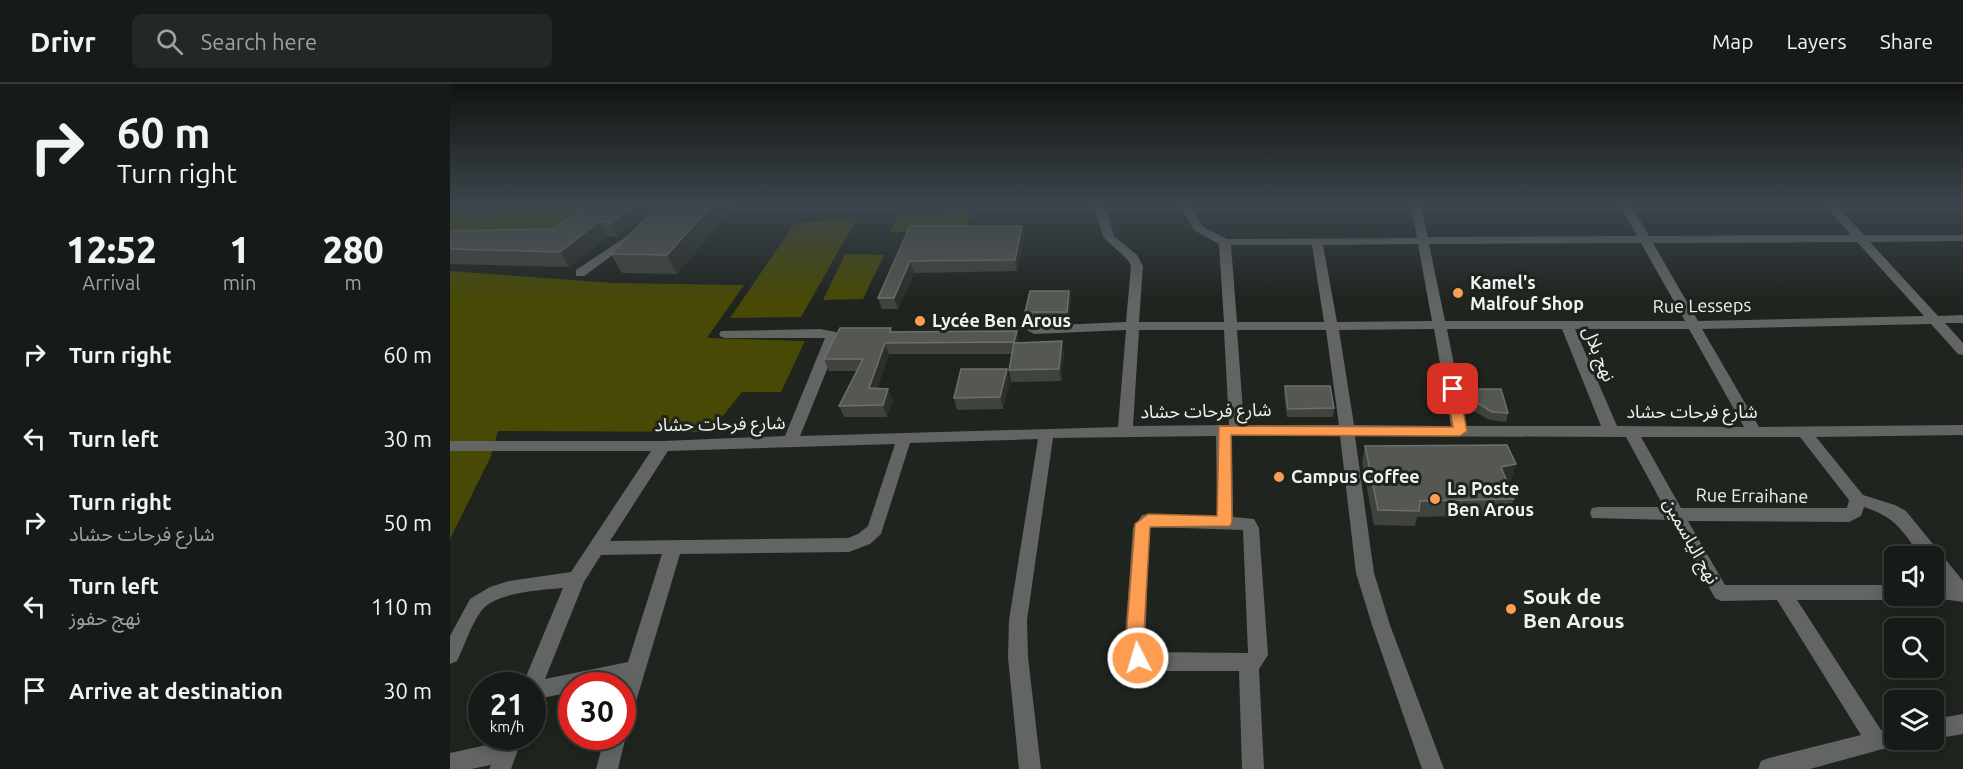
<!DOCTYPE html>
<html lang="en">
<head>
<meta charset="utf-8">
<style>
	body { margin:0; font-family:Ubuntu,"Noto Sans Arabic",sans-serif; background:#242824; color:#f1f3f6; height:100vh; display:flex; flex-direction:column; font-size:22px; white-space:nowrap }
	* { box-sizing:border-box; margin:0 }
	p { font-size:20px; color:#9ea1a1 }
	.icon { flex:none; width:33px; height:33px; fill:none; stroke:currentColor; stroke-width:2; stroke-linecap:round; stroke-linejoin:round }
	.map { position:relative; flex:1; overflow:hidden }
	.sheet { display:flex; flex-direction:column; background:#171b17; width:450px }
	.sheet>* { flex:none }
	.hud { background:#171b17; color:#f1f3f6; overflow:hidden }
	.fabs { position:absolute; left:1434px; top:462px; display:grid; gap:12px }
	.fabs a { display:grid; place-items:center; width:60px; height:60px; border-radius:9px; background:#171b17; box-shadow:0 3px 15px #0003,0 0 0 2px #363936; font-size:30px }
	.speed { position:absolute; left:18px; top:588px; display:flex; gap:12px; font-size:30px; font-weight:700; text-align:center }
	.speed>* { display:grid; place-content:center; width:78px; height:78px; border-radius:50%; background:#171b17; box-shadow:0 3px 15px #0003,0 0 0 2px #363936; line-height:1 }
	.speed small { font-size:15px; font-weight:400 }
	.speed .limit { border:9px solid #d22; background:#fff; color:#111 }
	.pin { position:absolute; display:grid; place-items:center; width:51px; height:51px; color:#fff; margin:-26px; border-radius:12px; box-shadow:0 3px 9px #0006 }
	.me { position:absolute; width:66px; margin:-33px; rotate:355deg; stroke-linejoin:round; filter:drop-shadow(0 0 4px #0008) }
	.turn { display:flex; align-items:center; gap:21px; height:126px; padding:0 18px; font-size:27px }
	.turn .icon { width:78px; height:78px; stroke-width:2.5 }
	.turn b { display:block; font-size:42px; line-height:51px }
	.eta { display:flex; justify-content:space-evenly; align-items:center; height:102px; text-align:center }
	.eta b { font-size:36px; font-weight:800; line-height:42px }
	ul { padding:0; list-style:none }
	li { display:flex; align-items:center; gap:18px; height:84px; padding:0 18px }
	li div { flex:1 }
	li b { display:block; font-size:22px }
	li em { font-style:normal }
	header { display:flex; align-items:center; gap:36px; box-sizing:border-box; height:84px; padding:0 30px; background:#171b17; border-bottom:2px solid #363936 }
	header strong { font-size:28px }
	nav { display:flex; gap:33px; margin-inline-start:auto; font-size:21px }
	.search { width:420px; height:54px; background:#242824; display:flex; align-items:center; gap:15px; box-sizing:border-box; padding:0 21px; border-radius:9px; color:#9ea1a1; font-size:22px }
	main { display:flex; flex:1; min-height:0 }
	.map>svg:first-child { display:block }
	.green { fill:#474904 }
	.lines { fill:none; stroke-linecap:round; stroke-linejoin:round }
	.minor { fill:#626564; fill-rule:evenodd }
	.wall { fill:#41443e }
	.shaded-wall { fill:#2c2f2a }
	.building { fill:#545752; stroke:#6c706b; stroke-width:1.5 }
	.route { fill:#fc9d52; stroke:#a46635; stroke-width:1.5 }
	.poi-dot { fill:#fc9d52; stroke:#1f241f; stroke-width:2 }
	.labels { text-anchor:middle; stroke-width:6; stroke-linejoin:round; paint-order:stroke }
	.poi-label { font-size:18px; font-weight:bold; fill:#f0f4f1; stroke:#1f241f; text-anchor:start }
	.street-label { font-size:18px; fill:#f0f4f1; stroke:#1f241f }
	.near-poi-label { font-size:21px; font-weight:bold; fill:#f0f4f1; stroke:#1f241f; text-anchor:start }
</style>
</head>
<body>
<header>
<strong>Drivr</strong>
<div class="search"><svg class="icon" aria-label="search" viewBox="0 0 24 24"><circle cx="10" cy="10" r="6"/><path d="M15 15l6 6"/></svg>Search here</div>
<nav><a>Map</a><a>Layers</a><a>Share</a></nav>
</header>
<main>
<section class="sheet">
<div class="hud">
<div class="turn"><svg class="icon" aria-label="right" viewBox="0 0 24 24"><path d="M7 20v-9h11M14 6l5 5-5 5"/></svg><div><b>60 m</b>Turn right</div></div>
</div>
<div class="eta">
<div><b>12:52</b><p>Arrival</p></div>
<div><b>1</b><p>min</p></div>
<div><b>280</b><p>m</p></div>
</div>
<ul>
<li><svg class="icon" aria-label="right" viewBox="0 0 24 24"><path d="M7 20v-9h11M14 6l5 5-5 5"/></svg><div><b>Turn right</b></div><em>60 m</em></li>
<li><svg class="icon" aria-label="left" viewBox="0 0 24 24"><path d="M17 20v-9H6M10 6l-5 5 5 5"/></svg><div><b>Turn left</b></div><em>30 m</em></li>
<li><svg class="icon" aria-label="right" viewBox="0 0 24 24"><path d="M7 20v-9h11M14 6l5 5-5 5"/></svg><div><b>Turn right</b><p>شارع فرحات حشاد</p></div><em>50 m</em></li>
<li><svg class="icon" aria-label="left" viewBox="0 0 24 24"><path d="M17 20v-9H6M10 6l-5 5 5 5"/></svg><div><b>Turn left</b><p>نهج حفوز</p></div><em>110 m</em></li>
<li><svg class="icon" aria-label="arrive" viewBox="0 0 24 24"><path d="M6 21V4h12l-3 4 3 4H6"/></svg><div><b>Arrive at destination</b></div><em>30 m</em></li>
</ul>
</section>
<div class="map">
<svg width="1513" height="685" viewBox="0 0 1513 685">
	<rect width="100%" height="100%" fill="#1f241f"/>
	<path class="green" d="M0,121H142L100,150L0,149Z
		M521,128L514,147L439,148L450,129Z
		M407,134L351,233L280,234L345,139Z
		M395,170L434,171L413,215L373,216Z
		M0,187L164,199L294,201L257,254L355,257L331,308H292L260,348L48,347L41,372L0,455Z"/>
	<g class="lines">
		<path class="minor" d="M644,121H655L664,152L687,171L693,182L689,238H774L769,160L744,146L730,121H741L752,142L777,155L967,154L961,121H971L978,153L1187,152L1170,121H1181L1199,152L1401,151L1375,121H1386L1414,151H1513V157L1420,158L1488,232L1513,231V239H1495L1513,259V271L1508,270L1481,240L1252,245L1309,343L1513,341V351L1366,353L1413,411L1445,421L1456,427L1513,497V518L1478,513L1477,512H1484V501L1494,500L1484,487V472H1471C1451,446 1447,434 1414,423L1411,432L1399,438L1238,437L1275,501H1444V512H1451L1444,516H1347L1431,646L1444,643V656H1453L1451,660L1360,685H1308L1311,677L1319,674L1411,651L1327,516L1271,517L1265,514L1221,436L1142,434L1140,429L1142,424L1148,423H1214L1176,353L905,352L924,489L940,541L994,685H972L922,541L906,489L890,352L782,351L783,433L804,435L809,444L818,571L809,585L814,685H792L789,587H694L681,580L674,567L683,444L692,431L698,430L767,432L766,352L603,354L577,536L578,573L591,685H569L558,573L559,536L588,355L460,359L431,450L420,460L399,468L230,470L182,631L179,638L172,640L173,597L150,602H122V608L82,616V602H72L113,504C92,506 46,508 32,526C21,540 15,561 7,577L0,580V552L20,515L40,503L59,497L121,488L201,367H0V357H213L335,352L375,254H276L271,253L269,250L271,247L370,245L386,248L389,256L350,352L668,343L676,246L584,250L577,246L584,242L676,238L681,182L678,176L653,153ZM1407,158L1474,232L1248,237L1203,159ZM1191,159L1235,237H995L979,160ZM968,160L982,237L887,238L873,161ZM781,161H862L874,238H787ZM984,245L1001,342L904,341L889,246ZM997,245H1112L1151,342H1016ZM1125,245H1239L1294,343L1167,342ZM689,246H774L779,341L683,342ZM787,246H876L889,341H794ZM1191,353H1350L1399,416L1397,424H1231ZM445,360L418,442L408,450L398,454L160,457L218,367ZM702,443L793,446L798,569L695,568L699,446ZM212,470L178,578L95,595L134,498L151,471Z
			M186,146L190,147V151L134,192H126V186Z
			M1513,630V650L1484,655V635Z
			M172,645L176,652L168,685H146L155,652H172Z
			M52,652H73L61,685H39L41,681L21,685H0V669L50,658Z"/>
	</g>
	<path class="wall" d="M130,121H286L227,190L172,189L161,170L206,124L168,153L158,152L119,183L0,180V147L103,145L127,129L125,125Z
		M460,142H572L574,153L567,187L464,189L448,225H432L428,214Z
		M619,207L621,215L619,236H577L575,228Z
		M442,247L569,259L614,269L611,297L561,298L559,286L562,270H439L427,304L438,305L443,316L437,333H394L389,322L407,287H379L374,275Z
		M560,297L553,325L507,326L504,314Z
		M835,302L884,324L883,333H837L834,310Z
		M1024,305L1058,329L1056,338L1040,336L1023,327L1021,313Z
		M915,362L1066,380L1061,396L1057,397L1064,415L1058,431L967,433L965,442L924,441L912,378Z"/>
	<path class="shaded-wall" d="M183,121H209L168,153L160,139Z
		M262,121H286L227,190L217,171Z
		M149,137L158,152L119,183L110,168Z
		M572,142L574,153L567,187L565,176Z
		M460,177L464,189L448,225L444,214Z
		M619,207L621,215L619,236L617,228Z
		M567,247L569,259L566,270L564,258Z
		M612,257L614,269L611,297L609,285Z
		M435,259L439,270L423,316L419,304Z
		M557,285L560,297L553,325L550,313Z
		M438,305L443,316L437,333L433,321Z
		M1066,380L1061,396L1045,399L1051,383Z"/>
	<path class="building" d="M130,121H183L160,139L149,137L110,168L0,165V147L103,145L132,126L125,125Z
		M209,121H262L217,171L161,170Z
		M460,142H572L565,176L460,177L444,214H428Z
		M580,207H619L617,228H575Z
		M390,244H441L440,248L567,247L564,258L435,259L419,304L438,305L433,321L389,322L413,275H374Z
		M612,257L609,285L559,286L564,259Z
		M511,285H557L550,313L504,314Z
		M835,302H880L884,324L838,325Z
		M1024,305H1051L1058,329L1042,328L1026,318Z
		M1057,361L1066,380L1051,383L1064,415L970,417L969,427L928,426L915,362Z"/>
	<linearGradient id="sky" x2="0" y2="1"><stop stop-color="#111411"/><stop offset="0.56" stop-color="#3c454d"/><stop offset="1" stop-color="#3c454d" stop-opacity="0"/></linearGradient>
	<rect width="1513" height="217" fill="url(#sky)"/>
	<path class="route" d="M1003,300L1009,305L1017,347L1010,352L781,351L782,438L780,442L700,443L693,566L697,574L694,580L688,582L682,580L675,567L685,440L698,430L767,432L769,342L1003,343L996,305Z"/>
	<g class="poi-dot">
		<circle cx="1008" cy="209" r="6"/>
		<circle cx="470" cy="237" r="6"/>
		<circle cx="829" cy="393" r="6"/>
		<circle cx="985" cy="415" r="6"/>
		<circle cx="1061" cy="525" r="6"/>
	</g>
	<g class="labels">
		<g class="poi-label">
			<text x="1020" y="205">Kamel's<tspan x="1020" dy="21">Malfouf Shop</tspan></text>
			<text x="482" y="243">Lycée Ben Arous</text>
			<text x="841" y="399">Campus Coffee</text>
			<text x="997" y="411">La Poste<tspan x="997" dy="21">Ben Arous</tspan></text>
		</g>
		<g class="street-label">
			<text transform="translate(1252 222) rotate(-1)" y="6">Rue Lesseps</text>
			<text transform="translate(1149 270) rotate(68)" y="6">نهج بلال</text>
			<text transform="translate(756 327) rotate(-1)" y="6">شارع فرحات حشاد</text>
			<text x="1242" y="334">شارع فرحات حشاد</text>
			<text transform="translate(270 340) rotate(-1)" y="6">شارع فرحات حشاد</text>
			<text transform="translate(1302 412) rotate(1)" y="6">Rue Erraihane</text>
			<text transform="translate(1241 457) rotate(61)" y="6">نهج الياسمين</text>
		</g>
		<g class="near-poi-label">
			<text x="1073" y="520">Souk de<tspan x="1073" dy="24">Ben Arous</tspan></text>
		</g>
	</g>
</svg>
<div class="fabs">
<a><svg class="icon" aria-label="sound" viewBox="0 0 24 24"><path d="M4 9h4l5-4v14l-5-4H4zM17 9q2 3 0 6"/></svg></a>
<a><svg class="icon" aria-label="search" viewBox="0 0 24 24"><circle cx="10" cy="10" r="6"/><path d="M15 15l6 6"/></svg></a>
<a><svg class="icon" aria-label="layers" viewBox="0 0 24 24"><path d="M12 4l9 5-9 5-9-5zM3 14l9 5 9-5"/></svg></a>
</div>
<div class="speed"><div>21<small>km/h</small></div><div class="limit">30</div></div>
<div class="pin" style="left:1003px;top:305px;background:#d93025"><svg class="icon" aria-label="arrive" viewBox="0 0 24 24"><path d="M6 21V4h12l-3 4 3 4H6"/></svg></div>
<svg class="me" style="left:688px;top:574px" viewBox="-20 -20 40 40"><circle r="17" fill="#fc9d52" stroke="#fff" stroke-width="3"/><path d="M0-11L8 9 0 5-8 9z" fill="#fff"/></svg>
</div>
</main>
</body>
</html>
